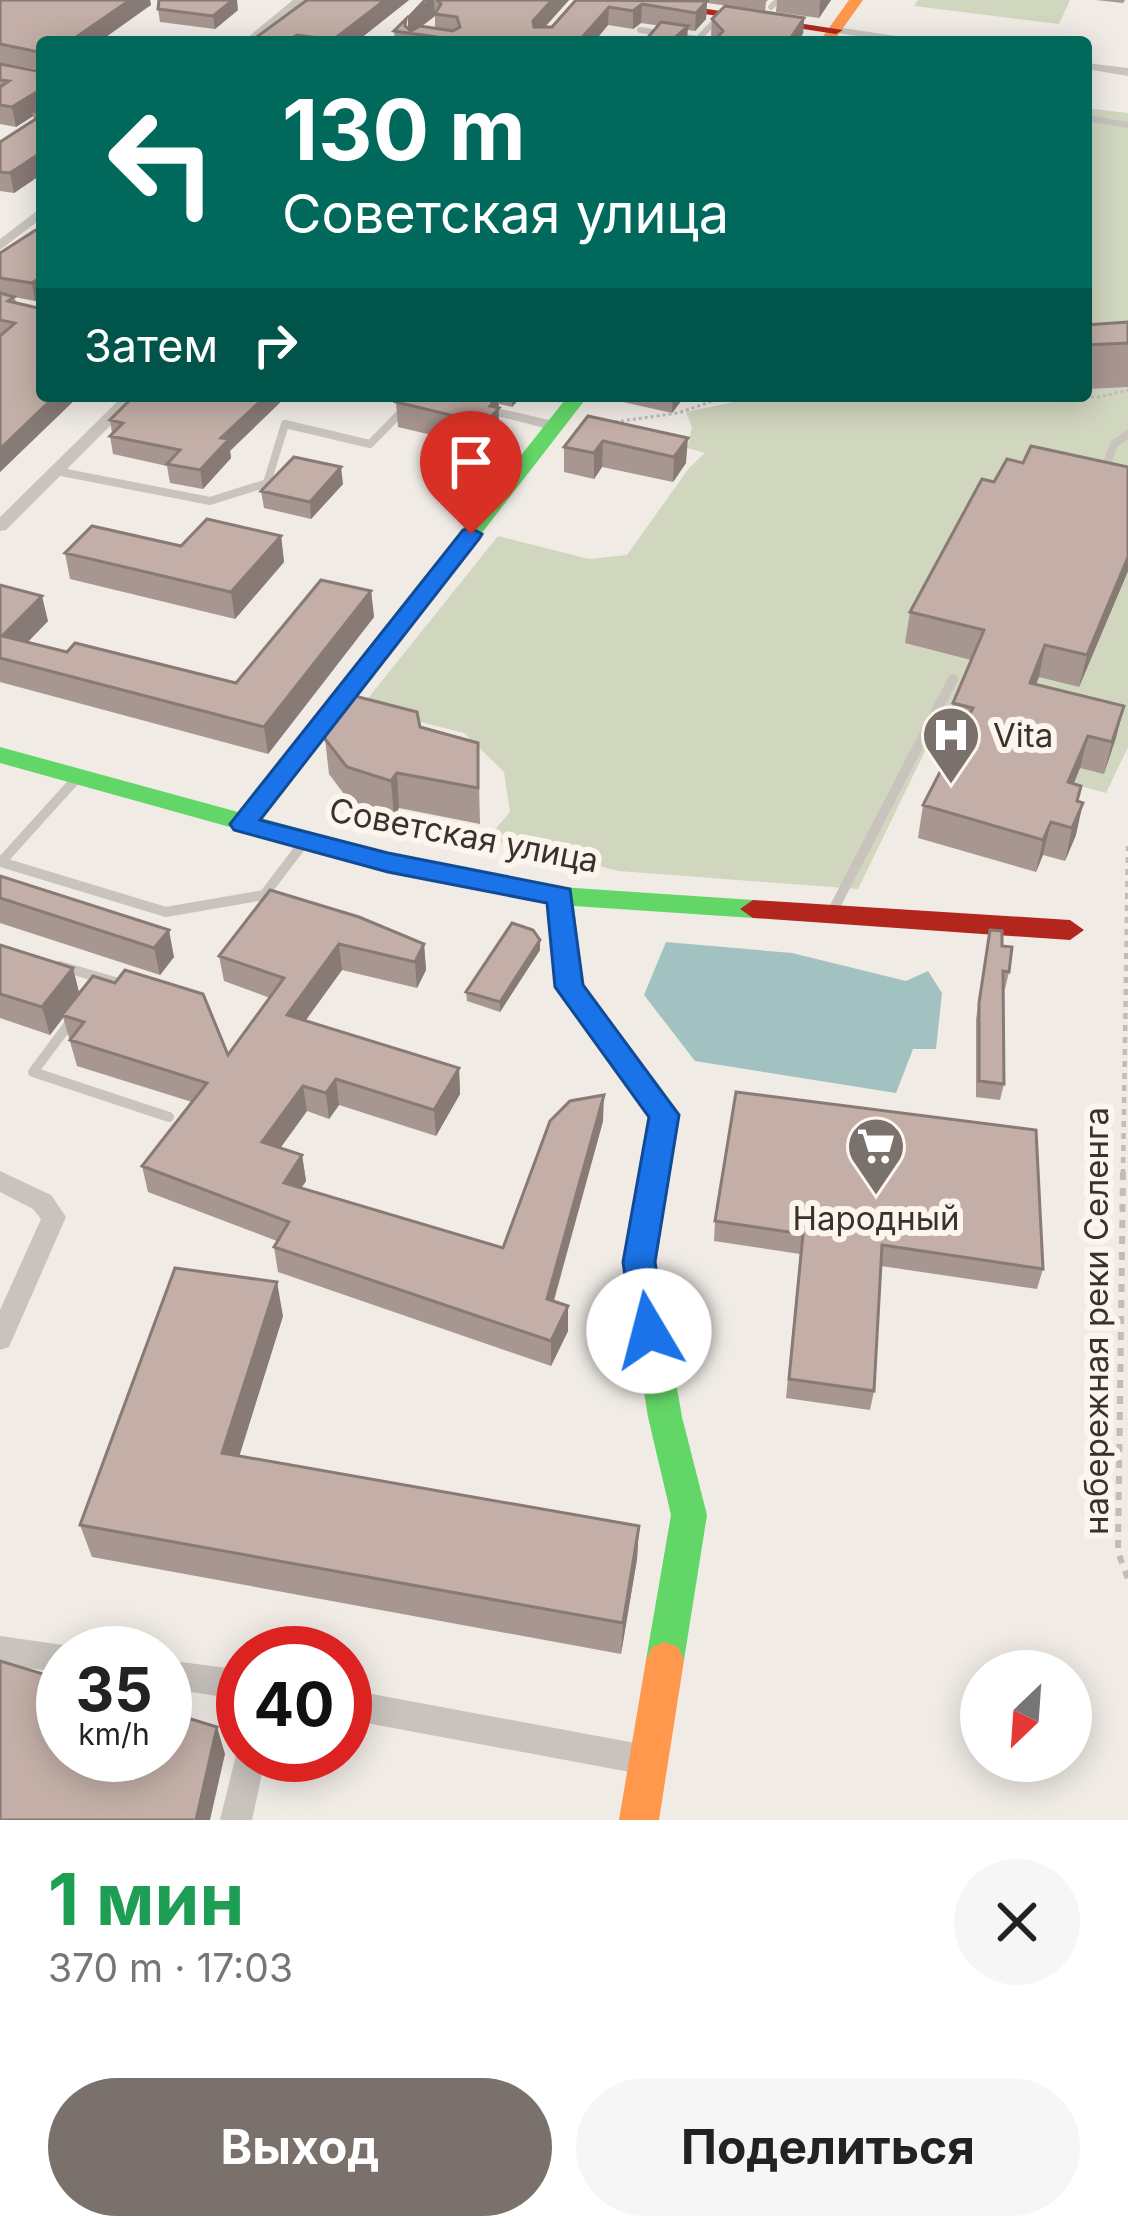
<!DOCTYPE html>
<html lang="ru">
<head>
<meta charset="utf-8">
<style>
	body { margin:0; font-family:Inter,sans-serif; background:#f6f6f6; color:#222; height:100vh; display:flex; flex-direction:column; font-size:45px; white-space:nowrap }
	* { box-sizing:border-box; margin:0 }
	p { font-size:39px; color:#767676 }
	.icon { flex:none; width:66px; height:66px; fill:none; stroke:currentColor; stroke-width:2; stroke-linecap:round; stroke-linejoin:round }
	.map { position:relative; height:1820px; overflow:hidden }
	.side { display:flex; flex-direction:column; background:#fff; flex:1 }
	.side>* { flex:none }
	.hud { position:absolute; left:36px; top:36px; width:1056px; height:366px; border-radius:12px; box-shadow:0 6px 30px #0003; background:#00695c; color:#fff; overflow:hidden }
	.needle { width:78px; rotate:205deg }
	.buttons { position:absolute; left:960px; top:1650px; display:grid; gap:24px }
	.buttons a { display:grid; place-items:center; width:132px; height:132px; border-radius:50%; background:#fff; box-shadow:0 6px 30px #0003; font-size:60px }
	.speed { position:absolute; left:36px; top:1626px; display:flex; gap:24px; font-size:60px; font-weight:700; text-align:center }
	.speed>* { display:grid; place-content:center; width:156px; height:156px; border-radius:50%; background:#fff; box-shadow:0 6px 30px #0003; line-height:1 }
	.speed small { font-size:30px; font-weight:400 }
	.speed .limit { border:18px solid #d22; background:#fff; color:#111 }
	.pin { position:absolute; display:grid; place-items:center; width:102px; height:102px; color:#fff; margin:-123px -51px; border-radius:50% 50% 50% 0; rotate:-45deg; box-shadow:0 0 12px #0007 }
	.pin .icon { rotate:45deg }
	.me { position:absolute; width:132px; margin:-66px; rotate:352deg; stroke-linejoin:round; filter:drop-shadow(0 0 9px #0008) }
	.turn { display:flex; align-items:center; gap:42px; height:252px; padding:0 48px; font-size:54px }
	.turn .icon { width:156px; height:156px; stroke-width:2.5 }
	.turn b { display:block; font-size:84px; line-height:102px }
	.then { display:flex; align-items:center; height:114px; padding:0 48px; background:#0003; gap:24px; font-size:45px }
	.round { display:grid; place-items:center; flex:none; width:126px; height:126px; border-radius:63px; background:#f6f6f6 }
	.headline { display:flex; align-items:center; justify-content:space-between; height:204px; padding:0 48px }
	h1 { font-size:72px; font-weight:700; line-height:90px; color:#1e9e55 }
	.button { display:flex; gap:24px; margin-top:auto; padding:24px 48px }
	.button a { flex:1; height:138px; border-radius:72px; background:#7a716c; color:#fff; font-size:48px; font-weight:700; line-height:138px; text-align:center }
	.button a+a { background:#f6f6f6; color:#222 }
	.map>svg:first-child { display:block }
	.green { fill:#d1d6bf }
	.water { fill:#a1c2c1 }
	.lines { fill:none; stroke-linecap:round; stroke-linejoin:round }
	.path-far2 { stroke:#c2bbb6; stroke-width:3; stroke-dasharray:3 3; stroke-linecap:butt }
	.path-far1 { stroke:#c2bbb6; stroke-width:4.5; stroke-dasharray:6 6; stroke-linecap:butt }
	.path { stroke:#c2bbb6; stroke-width:6; stroke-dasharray:8 8; stroke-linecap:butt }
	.lane-far2 { stroke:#c9c3be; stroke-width:6 }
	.lane-far1 { stroke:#c9c3be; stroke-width:8 }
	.lane { stroke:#c9c3be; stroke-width:10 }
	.street { fill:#c9c3be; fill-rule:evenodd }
	.fast { fill:#63d668; fill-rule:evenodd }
	.slow { fill:#ff974d; fill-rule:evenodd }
	.jam { fill:#b3261e; fill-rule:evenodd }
	.wall { fill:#a89690; fill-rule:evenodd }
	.shaded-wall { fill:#887a75 }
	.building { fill:#c3afa7; stroke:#887a75; stroke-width:3 }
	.route { fill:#1a73e8; stroke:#114b97; stroke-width:3 }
	.labels { text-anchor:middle; stroke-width:12; stroke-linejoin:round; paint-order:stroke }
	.poi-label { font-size:33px; fill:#3b302b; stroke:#fbf5ee; text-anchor:start }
	.street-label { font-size:33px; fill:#3b302b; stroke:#fbf5ee }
</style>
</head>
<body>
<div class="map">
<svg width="1128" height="1820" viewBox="0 0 1128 1820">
	<rect width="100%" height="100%" fill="#f0ebe5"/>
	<path class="green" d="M918,0H1070L1059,24L914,6Z
		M1086,108L1128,113V747L1106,793L928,745L858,889L619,871L487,839L510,812L504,772L464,733L361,707L498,536L589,559L627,555L689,468L705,453L687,448L692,427L686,412L743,400L742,396H1086Z"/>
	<path class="water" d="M666,942L792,953L906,981L928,971L942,993L936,1049H913L896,1093L695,1061L644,995Z"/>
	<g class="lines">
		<path class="path-far2" d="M1013,396L1099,397L1128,390
			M615,422L678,413L727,396"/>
		<path class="path-far1" d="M1123,1175L1128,846"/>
		<path class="path" d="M1123,1172L1118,1552L1128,1579"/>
		<path class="lane-far2" d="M771,7L778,0
			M640,30L698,39L719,17
			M1086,118L1128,125"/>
		<path class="lane-far1" d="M1107,464L1114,444L1128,434
			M56,471L210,501L267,483L285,424L370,444L417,396"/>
		<path class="lane" d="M77,778L1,862L166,912L264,895L305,841
			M831,914L953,679
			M60,966L129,986
			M72,1020L33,1072L169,1117"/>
		<path class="street" d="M293,0H305L255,42H242Z
			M836,27L916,39L922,42H893L832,32L830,30Z
			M1086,63L1128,68V76L1086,69Z
			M42,207V218L0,250V239Z
			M123,396H140L6,530L0,531V517Z
			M418,396H446L562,423L564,426L556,431Z
			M0,1171L51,1195L66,1217L9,1347L0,1350V1310L41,1219L33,1209L0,1192Z
			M0,1636L63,1645L75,1653H63V1673L0,1664Z
			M165,1660L243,1670V1700L165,1688Z
			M345,1689L651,1746L662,1750L666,1761L662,1772L651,1776L345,1719Z
			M243,1743V1755H266L252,1820H220L236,1755Z"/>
		<path class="fast" d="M568,396H588L261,818L388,853L560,887L753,900L766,909L753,918L574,906L583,985L679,1115L655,1262L682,1417L707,1515L684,1660L678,1673L665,1678L652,1673L646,1660L671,1515L648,1417L623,1262L649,1117L555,987L547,903L388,871L0,763V747L238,812Z"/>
		<path class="slow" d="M849,0H863L833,42H819Z
			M665,1642L678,1647L684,1660L659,1820H619L646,1660L652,1647Z"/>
		<path class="jam" d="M612,0H649L843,30L836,34Z
			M753,900L1070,920L1084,930L1070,940L753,918L740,909Z"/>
	</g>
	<path class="wall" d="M0,0H150L151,5L42,42V70L0,63Z
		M409,0L356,42H259L258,36Z
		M425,0H569L545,27H552L576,0H768L766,2L765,11L707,3L706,19L695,31L641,23L633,29L608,25L594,42H395L394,31L408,29V18ZM435,16V28L421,27Z
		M777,0H831L819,18L776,12Z
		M1096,0H1125L1123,3Z
		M158,9L238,10L215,29L160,22Z
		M804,18L803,34L715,39L711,35L712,19Z
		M0,63L42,72V174L14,193L0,191V142L34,120L33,116L16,127L0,124Z
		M42,226V296L35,301L14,297L65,408L0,472V253Z
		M1128,322V387L1086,389V325Z
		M402,396H522L512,407L499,404V433L475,460L449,454V439L398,427L396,402Z
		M624,396H685L672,413L623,402Z
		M588,416L686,463L673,482L602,467L594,479L564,472V447Z
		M110,420L230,451L231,458L203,489L170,483L167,466L113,454L110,436L112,433Z
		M1023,463L1128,467V571L1079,687L1039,677L1035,685L1124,706L1104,774L1080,768L1074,783L1077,801L1076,835L1065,861L1043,855L1036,872L918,838L923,805L958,738L947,735L953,703L971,660L905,643L910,612L994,482Z
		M343,484L311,519L264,508L261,491Z
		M281,536L284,562L235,619L70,579L65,553L181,546Z
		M0,585L48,621L28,642L67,652L236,683L371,591L374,617L268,754L0,682Z
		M420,727L478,743L480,824L399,808L394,816L350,802L329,774L325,739Z
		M0,876L174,957L160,975L0,923Z
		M270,890L424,944L426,970L417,988L342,970L305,1020L459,1068L460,1094L436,1136L339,1105L329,1119L307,1111L280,1148L302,1155L306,1181L301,1188L503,1248L603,1121L554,1301L568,1331L551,1366L278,1272L274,1247L277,1241L148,1192L142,1166L192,1102L77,1066L63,1017L50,1035L0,1018V945L73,968L79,994L228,1055L270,998L224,981L219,956Z
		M990,930L1002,946L1009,972L1005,989L1003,988L1004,1084L1000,1100L976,1097V1019Z
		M540,940V950L500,1012L467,1001L466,992Z
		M715,1221L1043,1269L1037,1289L881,1266L874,1391L870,1410L786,1398L800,1254L714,1241Z
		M283,1316L239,1456L639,1526L637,1559L621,1654L92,1557L80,1525Z"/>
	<path class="shaded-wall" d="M130,0H150L151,5L99,42H69Z
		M233,0H237L238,10L215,29L213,16Z
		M385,0H409L356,42H333V40Z
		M431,0H434L435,16L412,33H408V18Z
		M552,0H569L534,39L533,21Z
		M821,0H831L819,18L820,1Z
		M707,1L706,19L695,31L696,13Z
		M642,4L641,23L633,29V11Z
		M609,7L608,25L594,42H578Z
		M804,18L803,34L797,42H788Z
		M688,26L687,42H670Z
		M40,90L42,110L32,111L33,116L16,127L12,107Z
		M42,152V174L14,193L10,173Z
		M42,276V296L35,301L32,283Z
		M55,396H79L0,472V449Z
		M266,396H287L230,451L231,458L203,489L200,470L221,438Z
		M498,396L499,433L475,460L474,435L490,406Z
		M512,396H522L512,407Z
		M673,396H685L672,413Z
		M688,438L686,463L673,482L674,457Z
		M603,441L602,467L594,479V453Z
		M341,467L343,484L311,519L310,502Z
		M281,536L284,562L235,619L231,592Z
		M1128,557V571L1079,687L1087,655Z
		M371,591L374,617L268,754L264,727Z
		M42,596L48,621L8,662L2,636Z
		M1045,645L1039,677L1024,715L1030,683Z
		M1124,706L1116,738L1104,774L1112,742Z
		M1088,736L1080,768L1061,814L1068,782Z
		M397,773L399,808L394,816L391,781Z
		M1083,803L1076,835L1065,861L1072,828Z
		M1051,822L1043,855L1036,872L1043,840Z
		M169,930L174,957L160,975L154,948Z
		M540,940V950L500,1012V1002Z
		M339,944L342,970L291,1041L287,1015Z
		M424,944L426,970L417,988L415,962Z
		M73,968L80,996L50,1035L42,1007Z
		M459,1068L460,1094L436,1136L434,1110Z
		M336,1079L339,1105L329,1119L326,1093Z
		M303,1086L307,1111L266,1168L262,1142Z
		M604,1095L603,1121L547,1324V1299Z
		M302,1155L306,1181L288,1208L284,1183Z
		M277,1282L283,1316L230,1486L222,1453Z
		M568,1306V1331L551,1366V1341Z
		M639,1526L637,1559L621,1654L623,1623Z
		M217,1727L225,1754L210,1820H196Z"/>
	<path class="building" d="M0,0H130L69,42H42V58L39,52L0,44Z
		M159,0H233L213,16L158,9Z
		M307,0H385L333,40L297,35L288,41L258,36Z
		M425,0H431L408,18Z
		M437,0H552L533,21L534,27H552L576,0L707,1L696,13L642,4L633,11L609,7L578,42H472L394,31L406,19L405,26L411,31L420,26L453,31L460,27L457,17L435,14L441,4Z
		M725,6L804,18L788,42H713L723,31L712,19Z
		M661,22L688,26L670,42H644Z
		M0,64L42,72V92L40,90L12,107L0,105V87L9,81L0,80Z
		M42,102V112L32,111Z
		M42,115V152L10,173L0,172V142Z
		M42,226V276L32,283L0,278V253Z
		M0,293L14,297L8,301L42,309V396H55L0,449V336L15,323L0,320Z
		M1128,322V343L1086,345V325Z
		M134,396H266L221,438L229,439L200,470L167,464L180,450L110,436L123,423L110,420Z
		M402,396H498L490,406L499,408L474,435L448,429L459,417L396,402Z
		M588,416L688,438L674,457L603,441L594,453L564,447Z
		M1031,446L1128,467V557L1087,655L1045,645L1030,683L1124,706L1112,742L1088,736L1068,782L1081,786L1077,801L1083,803L1072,828L1051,822L1043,840L923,805L973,708L953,703L984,630L910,612L982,479L994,482L1007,459L1023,463Z
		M294,457L341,467L310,502L261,491Z
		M207,519L281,536L231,592L65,553L92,526L181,546Z
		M321,580L371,591L264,727L0,658V585L42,596L2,636L67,652L75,643L236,683Z
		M347,694L417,712L420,727L478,743V788L397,773L391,781L347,767L325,739L326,724Z
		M0,876L169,930L154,948L0,898Z
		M270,890L359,917L424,944L415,962L339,944L287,1015L459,1068L434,1110L336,1079L326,1093L303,1086L262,1142L302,1155L284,1183L503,1248L550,1121L570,1101L604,1095L547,1299L568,1306L551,1341L274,1247L289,1222L142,1166L207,1083L70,1040L84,1022L62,1015L93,976L115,983L125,970L203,994L228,1055L284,978L219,956Z
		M512,923L533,930L540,940L500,1002L466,992Z
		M990,930L1002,931V946L1012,947L1009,972L1003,971L1004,1084L979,1081V1003Z
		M0,945L73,968L42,1007L0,994Z
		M736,1092L1036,1130L1043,1269L882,1245L874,1391L789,1379L803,1234L715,1221Z
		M175,1268L277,1282L222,1453L639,1526L623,1623L80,1525Z
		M0,1661L63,1680V1755H165V1711L217,1727L196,1820H0Z"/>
	<path class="route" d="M471,528L482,534L479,539L260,820L388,853L570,889L583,985L679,1115L655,1262L666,1331L661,1341L649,1345L637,1341L633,1331L623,1262L649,1117L555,987L547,903L388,872L234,830L230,824L463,530Z"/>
	<defs>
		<symbol id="hospital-pin" viewBox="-11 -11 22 30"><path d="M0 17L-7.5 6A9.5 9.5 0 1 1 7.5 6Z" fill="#7a716c" stroke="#fbf5ee"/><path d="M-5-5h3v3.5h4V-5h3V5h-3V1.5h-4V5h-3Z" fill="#fff"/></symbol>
		<symbol id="supermarket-pin" viewBox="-11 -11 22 30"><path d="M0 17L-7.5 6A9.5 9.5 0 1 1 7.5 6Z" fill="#7a716c" stroke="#fbf5ee"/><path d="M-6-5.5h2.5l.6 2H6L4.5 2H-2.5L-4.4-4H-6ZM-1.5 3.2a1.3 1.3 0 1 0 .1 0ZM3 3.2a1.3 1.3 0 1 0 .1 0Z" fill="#fff"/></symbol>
	</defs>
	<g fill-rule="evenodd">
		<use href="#hospital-pin" x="918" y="702" width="66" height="90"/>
		<use href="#supermarket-pin" x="843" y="1113" width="66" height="90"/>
	</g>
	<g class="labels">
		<g class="poi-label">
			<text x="993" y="747">Vita</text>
			<text x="876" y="1230" text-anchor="middle">Народный</text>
		</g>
		<g class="street-label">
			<text transform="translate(464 835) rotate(11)" y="12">Советская улица</text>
			<text transform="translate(1096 1321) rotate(-90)" y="12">набережная реки Селенга</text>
		</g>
	</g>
</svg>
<div class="buttons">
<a><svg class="needle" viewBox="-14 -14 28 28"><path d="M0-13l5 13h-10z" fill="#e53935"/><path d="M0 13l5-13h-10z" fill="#767676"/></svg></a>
</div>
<div class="speed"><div>35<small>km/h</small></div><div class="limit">40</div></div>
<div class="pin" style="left:471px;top:534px;background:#d93025"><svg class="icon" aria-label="arrive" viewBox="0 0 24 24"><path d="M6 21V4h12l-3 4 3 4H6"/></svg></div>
<svg class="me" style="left:649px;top:1331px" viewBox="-20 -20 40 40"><circle r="19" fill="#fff"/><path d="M0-13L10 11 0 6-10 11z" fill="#1a73e8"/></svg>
<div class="hud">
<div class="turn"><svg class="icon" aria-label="left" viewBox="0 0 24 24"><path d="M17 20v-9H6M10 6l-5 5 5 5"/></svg><div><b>130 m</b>Советская улица</div></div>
<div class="then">Затем<svg class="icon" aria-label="right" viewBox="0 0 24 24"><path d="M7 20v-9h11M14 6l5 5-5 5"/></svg></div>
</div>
</div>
<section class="side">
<div class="headline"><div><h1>1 мин</h1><p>370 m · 17:03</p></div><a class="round"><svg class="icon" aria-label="close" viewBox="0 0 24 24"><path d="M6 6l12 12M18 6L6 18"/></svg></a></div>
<div class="button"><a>Выход</a><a>Поделиться</a></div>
</section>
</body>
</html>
